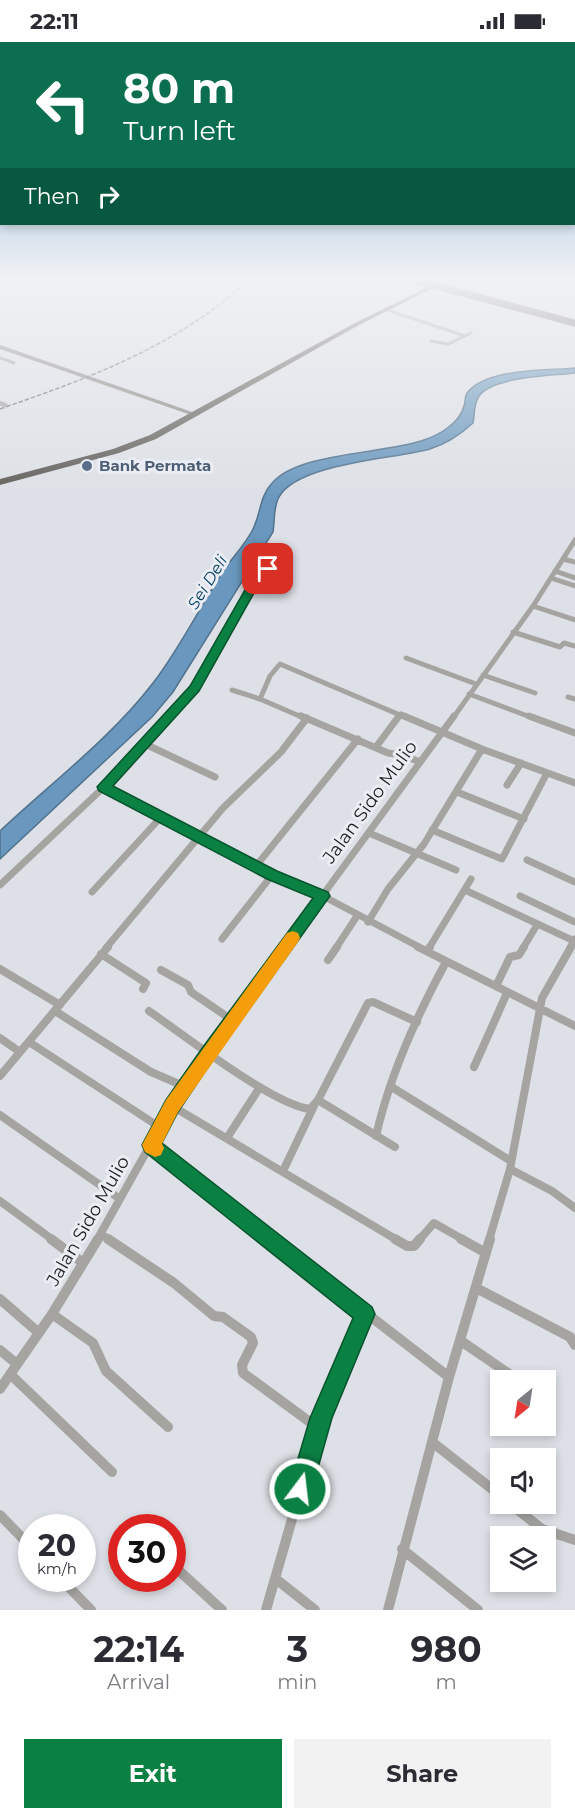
<!DOCTYPE html>
<html lang="en">
<head>
<meta charset="utf-8">
<style>
	body { margin:0; font-family:Montserrat,sans-serif; background:#f2f2f3; color:#2b2b33; height:100vh; display:flex; flex-direction:column; font-size:22px; white-space:nowrap }
	* { box-sizing:border-box; margin:0 }
	p { font-size:20px; color:#7c7c81 }
	.icon { flex:none; width:33px; height:33px; fill:none; stroke:currentColor; stroke-width:2; stroke-linecap:round; stroke-linejoin:round }
	.map { position:relative; height:1568px; overflow:hidden }
	.details { display:flex; flex-direction:column; background:#fff; flex:1 }
	.details>* { flex:none }
	.top-card { position:absolute; left:0px; top:0px; width:576px; height:183px; box-shadow:0 3px 9px #0003; background:#0b6e4f; color:#fff; overflow:hidden }
	.needle { width:39px; rotate:210deg }
	.buttons { position:absolute; left:490px; top:1328px; display:grid; gap:12px }
	.buttons a { display:grid; place-items:center; width:66px; height:66px; border-radius:0px; background:#fff; box-shadow:0 3px 9px #0003; font-size:30px }
	.speed { position:absolute; left:18px; top:1472px; display:flex; gap:12px; font-size:30px; font-weight:700; text-align:center }
	.speed>* { display:grid; place-content:center; width:78px; height:78px; border-radius:50%; background:#fff; box-shadow:0 3px 9px #0003; line-height:1 }
	.speed small { font-size:15px; font-weight:400 }
	.speed .limit { border:9px solid #d22; background:#fff; color:#111 }
	.pin { position:absolute; display:grid; place-items:center; width:51px; height:51px; color:#fff; margin:-26px; border-radius:12px; box-shadow:0 3px 9px #0006 }
	.me { position:absolute; width:66px; margin:-33px; rotate:15deg; stroke-linejoin:round; filter:drop-shadow(0 0 4px #0008) }
	.turn { display:flex; align-items:center; gap:21px; height:126px; padding:0 24px; font-size:27px }
	.turn .icon { width:78px; height:78px; stroke-width:2.5 }
	.turn b { display:block; font-size:42px; line-height:51px }
	.then { display:flex; align-items:center; height:57px; padding:0 24px; background:#0003; gap:12px; font-size:22px }
	.eta { display:flex; justify-content:space-evenly; align-items:center; height:102px; text-align:center }
	.eta b { font-size:36px; font-weight:700; line-height:42px }
	.cta { display:flex; gap:12px; margin-top:auto; padding:12px 24px }
	.cta a { flex:1; height:69px; border-radius:0px; background:#0b8043; color:#fff; font-size:24px; font-weight:700; line-height:69px; text-align:center }
	.cta a+a { background:#f2f2f3; color:#2b2b33 }
	.status { display:flex; justify-content:space-between; align-items:center; height:42px; padding:0 30px; background:#fff; direction:ltr }
	.status svg { height:16px; fill:currentColor }
	.map>svg:first-child { display:block }
	.water { fill:#6997bd; stroke:#52738e; stroke-width:1.5 }
	.lines { fill:none; stroke-linecap:round; stroke-linejoin:round }
	.street-far5 { stroke:#a5a4a1; stroke-width:3 }
	.street-far4 { stroke:#a5a4a1; stroke-width:4.5 }
	.street-far3 { stroke:#a5a4a1; stroke-width:5 }
	.street-far2 { stroke:#a5a4a1; stroke-width:7 }
	.street-far1 { stroke:#a5a4a1; stroke-width:8 }
	.street { stroke:#a5a4a1; stroke-width:10 }
	.secondary { fill:#888783; fill-rule:evenodd }
	.highway { fill:#62605b; fill-rule:evenodd }
	.rail { stroke:#737579; stroke-width:1.5; stroke-dasharray:4.5 2; stroke-linecap:butt }
	.highway-bridge { stroke:#62605b; stroke-width:7 }
	.route { fill:#0b8043; stroke:#07532c; stroke-width:1.5 }
	.slow { fill:#f59e0b }
	.service-dot { fill:#5c6f8a; stroke:#ebedf4; stroke-width:2 }
	.labels { text-anchor:middle; stroke-width:6; stroke-linejoin:round; paint-order:stroke }
	.far-service-label { font-size:15px; font-weight:bold; fill:#4e5e75; stroke:#ebedf4; text-anchor:start }
	.far-water-label { font-size:16px; font-style:italic; fill:#003d62; stroke:#ebedf4 }
	.street-label { font-size:18px; fill:#1d1e20; stroke:#ebedf4 }
</style>
</head>
<body>
<div class="status"><b>22:11</b><svg viewBox="0 0 49 12"><path d="M0 12V9h3v3zM5 12V6h3v6zM10 12V3h3v9zM15 12V0h3v12zM26 1h20v11H26zM47 4h2v5h-2z"/></svg></div>
<div class="map">
<svg width="575" height="1568" viewBox="0 0 575 1568">
	<rect width="100%" height="100%" fill="#dde0e6"/>
	<path class="water" d="M575,326V331C552,334 494,334 479,354C473,363 475,372 473,381C460,393 446,402 430,407C395,417 298,421 279,455C273,466 275,478 273,490L173,650L152,675L0,817V789C51,741 111,696 153,641C177,610 197,571 218,537C228,520 242,507 252,489C261,473 259,454 273,440C300,410 385,412 424,398C439,393 460,381 464,364C466,359 464,356 467,351C486,326 546,329 575,326Z"/>
	<g class="lines">
		<path class="street-far5" d="M387,268L465,294
			M431,299L448,302L471,291
			M0,316L14,321"/>
		<path class="street-far4" d="M0,361L5,363"/>
		<path class="street-far3" d="M563,517L575,520
			M555,529L575,536
			M551,536L575,544
			M533,564L575,578
			M513,590L560,605L564,601L575,604
			M406,616L476,642
			M483,633L535,651
			M232,648L260,657
			M469,652L533,676
			M568,655L575,657
			M168,676L195,646L254,541L265,527L272,528
			M304,676L260,657L270,634L280,622L407,676
			M398,676L401,672
			M453,676L533,564L575,498"/>
		<path class="street-far2" d="M169,674L104,745L272,833L323,854L421,906
			M301,674L388,711L402,713L420,720
			M404,674L482,707L575,741
			M529,674L575,691
			M143,701L215,735
			M376,705L399,674
			M507,743L521,721
			M457,750L524,777
			M432,788L502,817L547,731
			M369,791L456,828
			M527,818L575,840
			M256,824L358,697
			M0,843L104,745
			M465,848L574,899
			M92,850L162,774
			M520,854L575,880
			M368,880L388,847L424,802L482,707
			M222,897L272,833
			M106,906L223,766L281,710L307,676
			M284,906L454,674
			M336,906L357,874
			M429,906L471,837
			M523,906L537,883
			M570,906L575,897"/>
		<path class="street-far1" d="M418,905L575,984
			M427,909L430,905
			M101,912L146,941L143,947
			M328,918L337,905
			M0,927L60,963
			M161,928L188,943L191,950L232,978
			M496,944L510,915L519,913L524,905
			M55,969L151,1030L186,1045
			M149,969C184,993 273,1063 310,1067L318,1058L368,961L373,960L417,980
			M0,996L20,1010
			M29,1000L161,1086
			M474,1025L507,951
			M0,1034L108,905
			M390,1044L511,1119
			M318,1058L395,1105
			M172,1064L397,1198
			M0,1073L120,1157
			M376,1094C390,1032 416,975 446,920
			M227,1096L260,1045
			M151,1103L272,1198
			M510,1127L552,1149L575,1166
			M283,1129L314,1064
			M0,1159L53,1198
			M101,1192L110,1198
			M97,1198L172,1064L208,1010L285,905
			M419,1198L434,1181L464,1198
			M489,1198L510,1127L542,956L571,905"/>
		<path class="street" d="M51,1197L83,1221
			M108,1197L174,1241L214,1274L223,1275L251,1295L253,1301L242,1323L243,1331L318,1386
			M270,1197L449,1335
			M395,1197L407,1204H414L420,1197
			M461,1197L486,1211
			M476,1246L570,1295L575,1303
			M0,1257L39,1291
			M52,1272L93,1301L106,1329L168,1385
			M461,1299L518,1338
			M0,1308L17,1322
			M10,1332L112,1430
			M0,1347L52,1272L98,1197
			M432,1400L501,1454
			M509,1461L542,1487L575,1498
			M0,1473L32,1506
			M402,1507L478,1568
			M176,1526L222,1568
			M60,1536L91,1568
			M276,1537L315,1568
			M266,1568L321,1376L365,1272
			M388,1568L449,1335L490,1197"/>
		<path class="secondary" d="M0,303L198,372L199,373L194,374L0,307Z"/>
		<path class="highway" d="M444,237H451L359,283L156,397L119,411L0,443V437L113,407L150,393L355,281Z"/>
		<path class="rail" d="M0,367C92,335 177,304 250,237"/>
		<path class="highway-bridge" d="M410,237L575,281"/>
	</g>
	<linearGradient id="sky" x2="0" y2="1"><stop stop-color="#75a8d7"/><stop offset="0.52" stop-color="#f0f1f4"/><stop offset="1" stop-color="#f0f1f4" stop-opacity="0"/></linearGradient>
	<rect width="575" height="456" fill="url(#sky)"/>
	<path class="route" d="M268,524L273,527L259,542L199,649L113,744L277,829L328,850L330,854L214,1016L178,1070L162,1101L372,1265L375,1272L332,1376L312,1447L308,1455L300,1458L292,1455L289,1447L310,1376L353,1276L145,1110L142,1103L166,1058L203,1005L313,856L267,837L99,749L97,745L190,644L249,541L259,527Z"/>
	<path class="slow" d="M293,889L298,891L300,896L298,900L178,1070L162,1102L164,1106L161,1113L155,1115L145,1110L142,1103L166,1058L287,891Z"/>
	<circle class="service-dot" cx="87" cy="424" r="6"/>
	<g class="labels">
		<g class="far-service-label">
			<text x="99" y="429">Bank Permata</text>
		</g>
		<g class="far-water-label">
			<text transform="translate(207 540) rotate(-58)" y="6">Sei Deli</text>
		</g>
		<g class="street-label">
			<text transform="translate(370 760) rotate(-54)" y="6">Jalan Sido Mulio</text>
			<text transform="translate(88 1179) rotate(-60)" y="6">Jalan Sido Mulio</text>
		</g>
	</g>
</svg>
<div class="buttons">
<a><svg class="needle" viewBox="-14 -14 28 28"><path d="M0-13l5 13h-10z" fill="#e53935"/><path d="M0 13l5-13h-10z" fill="#7c7c81"/></svg></a>
<a><svg class="icon" aria-label="sound" viewBox="0 0 24 24"><path d="M4 9h4l5-4v14l-5-4H4zM17 9q2 3 0 6"/></svg></a>
<a><svg class="icon" aria-label="layers" viewBox="0 0 24 24"><path d="M12 4l9 5-9 5-9-5zM3 14l9 5 9-5"/></svg></a>
</div>
<div class="speed"><div>20<small>km/h</small></div><div class="limit">30</div></div>
<div class="pin" style="left:268px;top:527px;background:#d93025"><svg class="icon" aria-label="arrive" viewBox="0 0 24 24"><path d="M6 21V4h12l-3 4 3 4H6"/></svg></div>
<svg class="me" style="left:300px;top:1447px" viewBox="-20 -20 40 40"><circle r="17" fill="#0b8043" stroke="#fff" stroke-width="3"/><path d="M0-11L8 9 0 5-8 9z" fill="#fff"/></svg>
<div class="top-card">
<div class="turn"><svg class="icon" aria-label="left" viewBox="0 0 24 24"><path d="M17 20v-9H6M10 6l-5 5 5 5"/></svg><div><b>80 m</b>Turn left</div></div>
<div class="then">Then<svg class="icon" aria-label="right" viewBox="0 0 24 24"><path d="M7 20v-9h11M14 6l5 5-5 5"/></svg></div>
</div>
</div>
<section class="details">
<div class="eta">
<div><b>22:14</b><p>Arrival</p></div>
<div><b>3</b><p>min</p></div>
<div><b>980</b><p>m</p></div>
</div>
<div class="cta"><a>Exit</a><a>Share</a></div>
</section>
</body>
</html>
